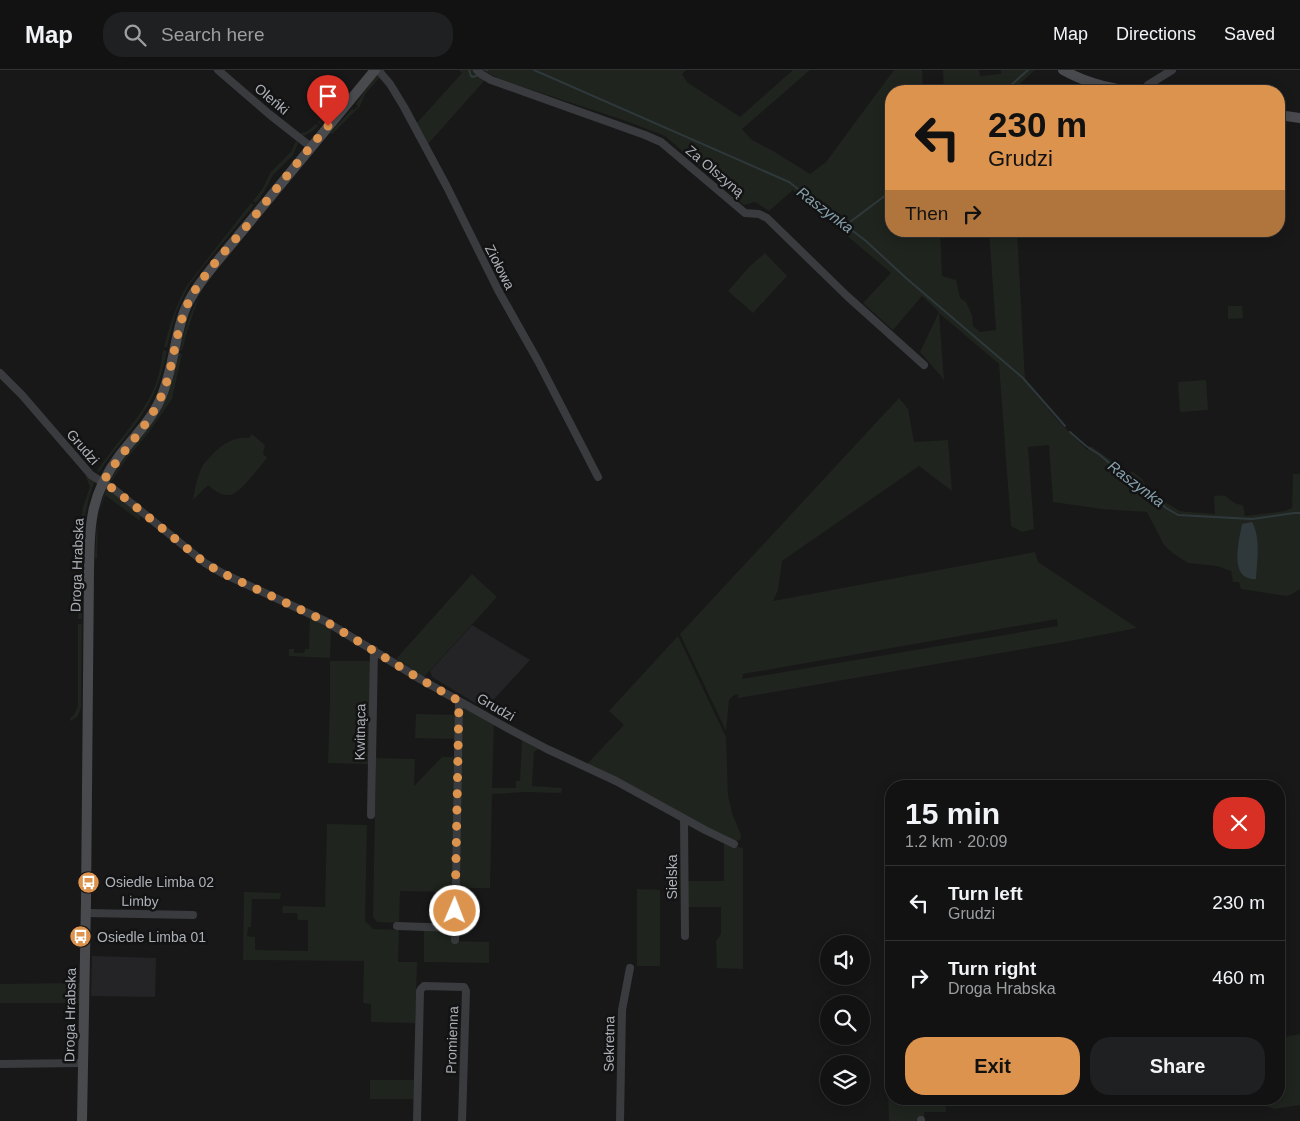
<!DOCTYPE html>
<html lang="en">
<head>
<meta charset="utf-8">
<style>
	body { margin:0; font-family:Arial,sans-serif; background:#1f2021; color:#f1f3f6; height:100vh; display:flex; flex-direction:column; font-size:19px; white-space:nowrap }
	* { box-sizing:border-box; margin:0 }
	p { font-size:16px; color:#9c9ea0 }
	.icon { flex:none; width:28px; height:28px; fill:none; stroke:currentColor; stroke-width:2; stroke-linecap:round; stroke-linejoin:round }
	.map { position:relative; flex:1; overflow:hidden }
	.sheet { position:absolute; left:885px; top:710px; width:400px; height:325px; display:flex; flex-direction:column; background:#121213; border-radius:20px; box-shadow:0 2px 12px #0003,0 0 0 1px #313233 }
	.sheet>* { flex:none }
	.banner { position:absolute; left:885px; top:15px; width:400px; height:152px; border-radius:20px; box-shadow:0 2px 12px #0003,0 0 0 1px #313233; background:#dc934d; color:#111; overflow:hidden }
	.tools { position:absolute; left:820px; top:865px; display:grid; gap:10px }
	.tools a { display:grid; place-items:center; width:50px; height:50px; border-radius:50%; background:#121213; box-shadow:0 2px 12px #0003,0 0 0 1px #313233; font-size:25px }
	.pin { position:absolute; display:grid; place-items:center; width:42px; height:42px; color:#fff; margin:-51px -21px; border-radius:50% 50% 50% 0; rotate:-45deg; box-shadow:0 0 5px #0007 }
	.pin .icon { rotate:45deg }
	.me { position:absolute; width:55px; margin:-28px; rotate:1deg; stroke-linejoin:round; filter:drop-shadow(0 0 4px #0008) }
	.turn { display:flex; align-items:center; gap:18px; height:105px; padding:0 20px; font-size:22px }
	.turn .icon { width:65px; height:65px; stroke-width:2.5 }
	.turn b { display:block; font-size:35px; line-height:42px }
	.then { display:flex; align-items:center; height:48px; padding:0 20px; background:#0003; gap:10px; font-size:19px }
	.round { display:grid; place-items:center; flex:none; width:52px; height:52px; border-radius:20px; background:#1f2021 }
	.headline { display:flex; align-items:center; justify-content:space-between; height:85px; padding:0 20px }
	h1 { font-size:30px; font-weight:700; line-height:38px }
	.button { display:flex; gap:10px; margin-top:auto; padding:10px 20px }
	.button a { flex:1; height:58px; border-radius:20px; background:#dc934d; color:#111; font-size:20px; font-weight:700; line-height:58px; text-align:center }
	.button a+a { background:#1f2021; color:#f1f3f6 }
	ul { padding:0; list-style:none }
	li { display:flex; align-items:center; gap:15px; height:75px; padding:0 20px; border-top:1px solid #313233 }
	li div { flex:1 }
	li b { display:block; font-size:19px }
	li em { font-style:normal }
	header { display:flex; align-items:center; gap:30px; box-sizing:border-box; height:70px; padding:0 25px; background:#121213; border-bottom:1px solid #313233 }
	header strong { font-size:24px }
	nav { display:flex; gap:28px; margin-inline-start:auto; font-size:18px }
	.search { width:350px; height:45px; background:#1f2021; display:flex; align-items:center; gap:12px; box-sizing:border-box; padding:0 18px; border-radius:20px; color:#9c9ea0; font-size:19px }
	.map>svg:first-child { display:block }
	.built { fill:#242426 }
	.green { fill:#1f241e; fill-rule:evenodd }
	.water { fill:#2f393c }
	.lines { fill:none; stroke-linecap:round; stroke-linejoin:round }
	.stream { stroke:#2f393c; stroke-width:2 }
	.street { stroke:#393b3e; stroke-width:8 }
	.secondary { stroke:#484a4e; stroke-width:10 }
	.route { stroke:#dc934d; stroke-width:9; stroke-dasharray:0 16.2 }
	.labels { text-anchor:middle; stroke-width:5; stroke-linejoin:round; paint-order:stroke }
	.street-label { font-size:14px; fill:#acb1b8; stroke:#131314 }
	.poi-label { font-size:14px; fill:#acb1b8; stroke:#131314; text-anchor:start }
	.water-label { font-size:15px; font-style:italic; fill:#87a3ae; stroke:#131314 }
</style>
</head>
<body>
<header>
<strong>Map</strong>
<div class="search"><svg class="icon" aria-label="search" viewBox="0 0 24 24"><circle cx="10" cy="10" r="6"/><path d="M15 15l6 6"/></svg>Search here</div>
<nav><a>Map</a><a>Directions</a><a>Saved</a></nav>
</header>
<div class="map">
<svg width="1300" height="1051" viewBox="0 0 1300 1051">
	<rect width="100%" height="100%" fill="#181819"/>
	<path class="built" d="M472,555L530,590L485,639L432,607L430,601Z
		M92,886L156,888L155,927L91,926Z"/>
	<path class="green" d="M459,0H475L484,11L428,74L416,54L462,3Z
		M483,0H686L682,4L687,12L740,47L793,0H810L742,59L752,70L773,81L810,104L826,92L894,0H922L923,21H891V161H940L942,206L956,210L960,228L966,232L972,245L973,256L980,262L996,260L989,161H1017L1025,311L1057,350L1087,380L1091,376L1116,394L1130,407L1132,401L1142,409L1150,422L1168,434L1180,441L1188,442L1215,444L1214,426C1226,425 1224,425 1233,432C1242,438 1243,429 1245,446L1285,441L1292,438L1293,404H1300V519L1292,524L1286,526L1241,519L1239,512H1233L1231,501L1217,496L1188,493L1174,484L1164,475L1147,442L1102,439L1053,432L1049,375L1028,377L1034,459L1022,462L1011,456L999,294L939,243L944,311L941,306L920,282L939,242L922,226L893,260L863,233L891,203L793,120L769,141L755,132L744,135L665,66L629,52L500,9Z
		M943,0H979L980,6L1001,4V0H1035L1012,21H944Z
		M377,6L380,7L365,24L360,36L332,64L330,63L352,39L354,40L358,36L356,34L364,22Z
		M347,18L349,20L337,34L335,33L333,34L335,36L323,51L321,49L319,51L321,53L320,54L318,52L316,54L318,56L313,61L304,66L300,63L306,62L314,56Z
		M296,71L298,73L293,85L273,105L264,122L256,133L253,131L263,118L270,103L291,82Z
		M251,133L254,135L202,198L188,217L176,243L167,277H164C170,255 176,234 187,215Z
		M765,183L787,206L753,243L728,221L750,196Z
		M218,200L200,224L187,262L182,281L180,280C187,247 196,227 218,200Z
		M1228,236H1242L1243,248L1228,249Z
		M163,280L167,281C164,296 160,311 153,326C140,354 116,376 99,402L97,401C114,376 140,348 153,321C159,308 161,294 163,280Z
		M179,283L182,284L172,329L149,362L125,391L111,412L110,411C124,385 147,364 162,338C171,321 175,302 179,283Z
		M1206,310L1208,340L1180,342L1178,312Z
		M899,328L908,339L914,372L948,370L952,421L919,396L782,491L778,520L773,531L1035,482L1038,492L1137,558L1070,571L738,628V624L734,625L729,630L726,661L680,564ZM1057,549L1058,556L742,609L743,604Z
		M252,364L265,375L263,384L267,388C260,396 240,424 230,425C222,426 213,420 208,415L193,430C195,419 197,408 201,399C203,394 207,390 211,386C221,375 233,366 249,368Z
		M85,405L95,411C77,454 82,503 82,549H78L81,450L83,437L90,417Z
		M106,420H110L140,445V451L105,425L98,448L97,489L95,488C96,464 97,443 106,420Z
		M472,504L497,527L424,607L396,589Z
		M310,546L331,557L330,588L289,586V579H294V583H304L305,579H309Z
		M78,554H82L81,638L77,647L70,651V649L74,645L78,636Z
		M678,566L726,667L728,725L732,743L741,765L740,770L733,772L587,694L624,655L609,641Z
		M330,591H371L369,694L328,693L330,631Z
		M463,637L494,654L492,718H516V711H520L522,670L538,679L534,682L532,716L562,718L561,723L526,722L492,724L490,818H459L461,638Z
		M416,644L456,645L455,669L415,668Z
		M442,687H455L452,822L400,821L399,853L377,852L373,847L376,688L415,689L414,716Z
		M327,754L367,755L365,851L373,859L399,860L398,892H417L415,953L371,952V934L363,933L364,891L243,890L244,822L281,823L280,829H252L251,857H248L247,866L255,867V880L308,881V850H298L297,843H282L283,836L325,837Z
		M724,772L732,775L743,778V899L717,898L716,871L721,864V837H687V811H724Z
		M637,819L660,820V896H637Z
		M424,860L447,861L451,866V871L489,872V893L424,892Z
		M885,901H891V1029H945L946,1042H924V1050H917L916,1051H889Z
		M81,913L80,933H0V914Z
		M1300,964V1035L1274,1039L1250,1029H1279V968Z
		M370,1010H414V1029H370Z"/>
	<path class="water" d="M1252,452C1261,468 1257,491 1256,509C1253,509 1250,509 1248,508C1230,502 1240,467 1242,454Z"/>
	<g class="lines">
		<path class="stream" d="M469,0L471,6L473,7L478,5
			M486,0H487
			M534,0L789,112L866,171L906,208L1023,308L1065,356
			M1010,16L1028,0
			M1003,21H1004
			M846,155L882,128L891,120
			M1070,362L1086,376L1100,385L1146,425L1160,432L1166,438L1178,445L1252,449L1294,443H1300"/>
		<path class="street" d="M218,0L269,44L311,77
			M378,0L390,14L404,37L447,117L498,220L538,291L598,407
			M477,0L481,4L491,10L645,65L661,72L745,143L759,144L767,148L847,226L924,295
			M1142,21L1148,15L1172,0
			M0,303L22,325L91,405L115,420L205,493L222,503L325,551L420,609L509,659L547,679L616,711L705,760L734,774
			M371,745L374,580
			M684,749L685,866
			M86,843L193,845
			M397,856L455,858
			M455,870L459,631
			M0,994L83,993
			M921,1050V1051
			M417,1051L420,921L421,919L424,916L463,917H464L466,921L462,1051
			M620,1051L622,940L630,898"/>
		<path class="secondary" d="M1063,0C1084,12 1105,17 1129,21
			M1279,45L1300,48
			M82,1051L86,831L89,499C90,452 90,425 120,385C134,367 151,350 160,330C173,302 174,270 184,242C191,224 203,209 215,194L375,0"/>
	</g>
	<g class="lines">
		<path class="route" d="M328,56C300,89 273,123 246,157C228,178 208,199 194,222C174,254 176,294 161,327C148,357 120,383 103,412L115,420L205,493L222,503L325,551L420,609L459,631L455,841"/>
	</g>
	<defs>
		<symbol id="bus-disc" viewBox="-11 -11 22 22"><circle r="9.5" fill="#dc934d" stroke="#131314"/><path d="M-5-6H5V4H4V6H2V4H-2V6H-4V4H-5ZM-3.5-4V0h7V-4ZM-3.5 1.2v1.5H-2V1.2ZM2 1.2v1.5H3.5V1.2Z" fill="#fff"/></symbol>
	</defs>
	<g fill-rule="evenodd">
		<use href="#bus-disc" x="76" y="800" width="25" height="25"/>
		<use href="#bus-disc" x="68" y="854" width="25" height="25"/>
	</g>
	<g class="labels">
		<g class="street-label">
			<text transform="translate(272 29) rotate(40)" y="5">Oleńki</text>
			<text transform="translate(715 101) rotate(40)" y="5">Za Olszyną</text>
			<text transform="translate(500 197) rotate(63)" y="5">Ziołowa</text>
			<text transform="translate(83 377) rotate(49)" y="5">Grudzi</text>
			<text transform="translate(77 495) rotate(-88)" y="5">Droga Hrabska</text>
			<text transform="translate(496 637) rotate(30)" y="5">Grudzi</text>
			<text transform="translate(360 662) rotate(-89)" y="5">Kwitnąca</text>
			<text transform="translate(672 807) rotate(-90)" y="5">Sielska</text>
			<text transform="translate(140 831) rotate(1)" y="5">Limby</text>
			<text transform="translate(70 945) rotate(-89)" y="5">Droga Hrabska</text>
			<text transform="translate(452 970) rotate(-88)" y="5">Promienna</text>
			<text transform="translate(609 974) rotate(-89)" y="5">Sekretna</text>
		</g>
		<g class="poi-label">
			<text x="105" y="817">Osiedle Limba 02</text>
			<text x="97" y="872">Osiedle Limba 01</text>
		</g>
		<g class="water-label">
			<text transform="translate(825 140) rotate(37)" y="5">Raszynka</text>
			<text transform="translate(1136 414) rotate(37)" y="5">Raszynka</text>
		</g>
	</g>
</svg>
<div class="tools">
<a><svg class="icon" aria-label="sound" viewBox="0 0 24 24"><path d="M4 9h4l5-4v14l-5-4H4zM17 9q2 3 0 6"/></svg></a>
<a><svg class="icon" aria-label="search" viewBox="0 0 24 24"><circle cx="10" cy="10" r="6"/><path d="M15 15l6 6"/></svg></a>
<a><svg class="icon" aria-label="layers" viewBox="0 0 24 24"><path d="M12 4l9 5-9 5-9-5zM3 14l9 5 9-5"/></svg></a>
</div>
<div class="pin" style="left:328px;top:56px;background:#d93025"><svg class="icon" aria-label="arrive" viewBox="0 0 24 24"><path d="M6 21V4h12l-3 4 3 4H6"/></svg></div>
<svg class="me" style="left:455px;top:841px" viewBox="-20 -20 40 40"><circle r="17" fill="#dc934d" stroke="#fff" stroke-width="3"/><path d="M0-11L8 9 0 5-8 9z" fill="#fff"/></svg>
<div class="banner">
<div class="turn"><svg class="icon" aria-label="left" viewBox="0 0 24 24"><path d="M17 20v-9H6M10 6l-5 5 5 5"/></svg><div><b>230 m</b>Grudzi</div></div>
<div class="then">Then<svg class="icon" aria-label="right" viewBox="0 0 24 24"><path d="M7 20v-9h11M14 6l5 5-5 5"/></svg></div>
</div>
<section class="sheet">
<div class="headline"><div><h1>15 min</h1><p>1.2 km · 20:09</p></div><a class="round" style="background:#d93025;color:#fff"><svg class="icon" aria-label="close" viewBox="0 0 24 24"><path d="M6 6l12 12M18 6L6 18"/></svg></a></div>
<ul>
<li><svg class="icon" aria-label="left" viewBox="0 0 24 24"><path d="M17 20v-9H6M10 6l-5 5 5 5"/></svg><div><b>Turn left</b><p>Grudzi</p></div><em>230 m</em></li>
<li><svg class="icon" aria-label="right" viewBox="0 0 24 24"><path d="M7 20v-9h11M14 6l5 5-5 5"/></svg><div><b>Turn right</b><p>Droga Hrabska</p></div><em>460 m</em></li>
</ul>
<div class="button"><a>Exit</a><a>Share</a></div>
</section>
</div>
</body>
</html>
